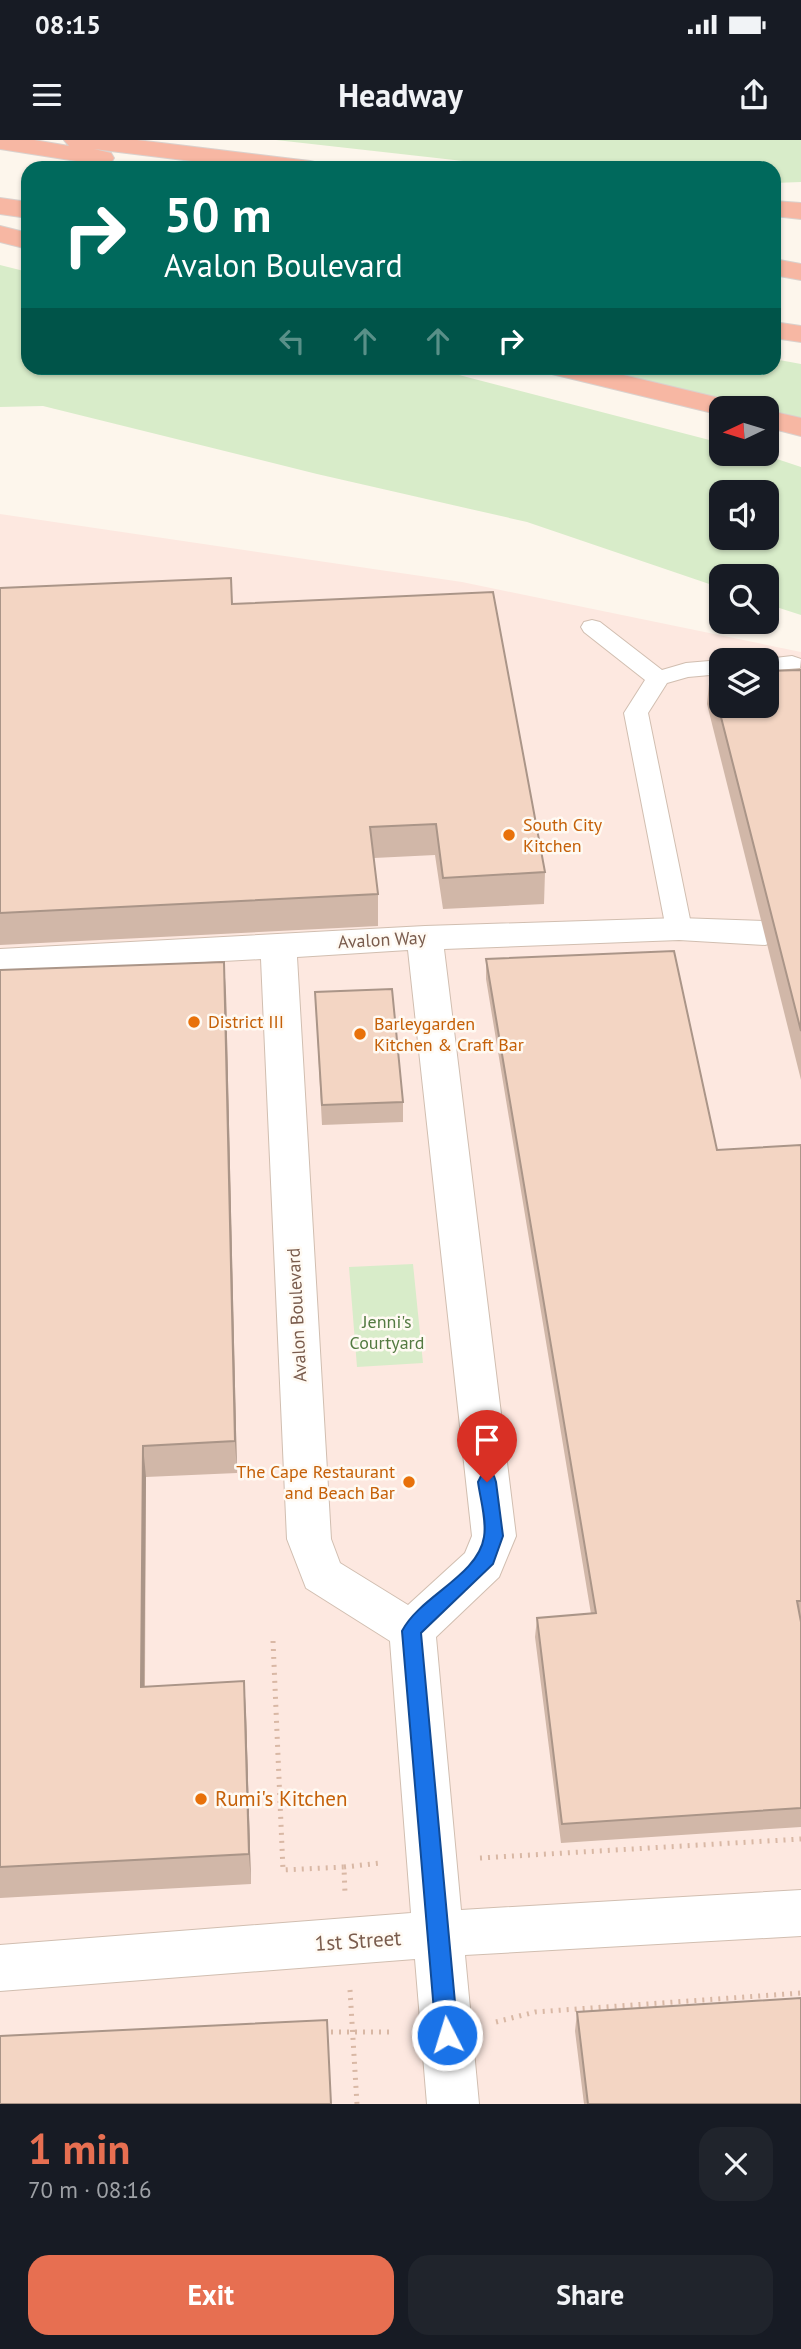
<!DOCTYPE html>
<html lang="en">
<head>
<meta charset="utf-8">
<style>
	body { margin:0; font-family:"PT Sans",sans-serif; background:#20242c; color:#f1f3f6; height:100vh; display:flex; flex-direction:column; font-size:26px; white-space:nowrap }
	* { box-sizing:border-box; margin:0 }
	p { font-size:23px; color:#9ea1a6 }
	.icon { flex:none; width:38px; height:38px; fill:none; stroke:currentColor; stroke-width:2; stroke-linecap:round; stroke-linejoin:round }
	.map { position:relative; height:1964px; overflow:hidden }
	.details { display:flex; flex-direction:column; background:#171b24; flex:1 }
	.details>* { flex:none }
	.guide { position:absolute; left:21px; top:21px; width:760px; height:214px; border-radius:21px; box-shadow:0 2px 5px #0004; background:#00695c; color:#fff; overflow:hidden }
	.needle { width:46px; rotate:266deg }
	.tools { position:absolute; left:709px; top:256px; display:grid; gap:14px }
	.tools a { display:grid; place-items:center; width:70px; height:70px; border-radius:14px; background:#171b24; box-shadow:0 2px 5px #0004; font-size:35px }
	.pin { position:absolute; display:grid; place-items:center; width:60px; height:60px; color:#fff; margin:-72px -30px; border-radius:50% 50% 50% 0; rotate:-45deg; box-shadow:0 0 7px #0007 }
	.pin .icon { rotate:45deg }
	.me { position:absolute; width:77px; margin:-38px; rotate:355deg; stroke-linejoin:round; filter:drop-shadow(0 0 5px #0008) }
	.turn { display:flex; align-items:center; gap:24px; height:147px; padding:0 28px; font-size:32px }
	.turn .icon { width:91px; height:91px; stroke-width:2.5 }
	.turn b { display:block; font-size:49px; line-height:60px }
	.lanes { display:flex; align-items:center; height:66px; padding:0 28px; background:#0003; justify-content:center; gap:35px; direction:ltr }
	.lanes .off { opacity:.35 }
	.round { display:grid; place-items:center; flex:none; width:74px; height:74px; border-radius:21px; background:#20242c }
	.overview { display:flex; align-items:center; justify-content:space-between; height:119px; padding:0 28px }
	h1 { font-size:42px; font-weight:700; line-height:52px; color:#e76f51 }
	.action { display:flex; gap:14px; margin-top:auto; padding:14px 28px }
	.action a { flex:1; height:80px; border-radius:21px; background:#e76f51; color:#fff; font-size:28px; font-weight:700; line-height:80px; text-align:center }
	.action a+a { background:#20242c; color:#f1f3f6 }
	.status { display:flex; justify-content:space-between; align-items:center; height:49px; padding:0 35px; background:#171b24; direction:ltr }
	.status svg { height:19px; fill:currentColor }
	header { display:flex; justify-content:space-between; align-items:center; height:91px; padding:0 28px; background:#171b24; font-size:32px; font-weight:700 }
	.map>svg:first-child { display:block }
	.commercial { fill:#fde8e0; fill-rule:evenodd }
	.green { fill:#d8ecc9; fill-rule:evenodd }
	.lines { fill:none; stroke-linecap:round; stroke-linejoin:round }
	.lane-casing { stroke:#d1beb0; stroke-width:2 }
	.street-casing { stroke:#d1beb0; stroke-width:2 }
	.highway-casing { stroke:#dad1cd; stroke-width:2 }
	.path { stroke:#d9b8a5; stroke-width:5; stroke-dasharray:2 6; stroke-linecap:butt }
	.lane { fill:#fff; fill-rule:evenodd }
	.street { fill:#fff; fill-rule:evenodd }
	.highway { fill:#f7b7a3; fill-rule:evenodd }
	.wall { fill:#d1b7a8 }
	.shaded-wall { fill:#aa9588 }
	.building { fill:#f3d5c3; stroke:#aa9588; stroke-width:2 }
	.route { fill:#1a73e8; stroke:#114b97; stroke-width:2 }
	.food-dot { fill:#e8710a; stroke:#fffaf3; stroke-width:2.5 }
	.labels { text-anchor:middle; stroke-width:5; stroke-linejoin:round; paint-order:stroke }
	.food-label { font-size:18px; fill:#c56008; stroke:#fffaf3; text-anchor:start }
	.street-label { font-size:18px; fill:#7a5c4d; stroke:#fffaf3 }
	.park-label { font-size:18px; fill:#537a41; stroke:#fffaf3 }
	.near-food-label { font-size:21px; fill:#c56008; stroke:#fffaf3; text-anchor:start }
	.near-street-label { font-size:21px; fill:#7a5c4d; stroke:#fffaf3 }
</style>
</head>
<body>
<div class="status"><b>08:15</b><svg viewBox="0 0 49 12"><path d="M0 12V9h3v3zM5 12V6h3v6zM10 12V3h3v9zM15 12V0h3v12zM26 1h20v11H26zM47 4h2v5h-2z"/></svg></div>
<header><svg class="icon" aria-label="menu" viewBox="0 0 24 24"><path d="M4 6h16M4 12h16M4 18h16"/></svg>Headway<svg class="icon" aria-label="share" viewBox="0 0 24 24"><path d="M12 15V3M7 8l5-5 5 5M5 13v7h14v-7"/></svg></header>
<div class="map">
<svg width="801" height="1964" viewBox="0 0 801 1964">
	<rect width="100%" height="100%" fill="#fdf6ec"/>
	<path class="commercial" d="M0,374L462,442L801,512V1964H0ZM721,520H766V565H721Z"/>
	<path class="green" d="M276,0H801V42L774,43V28H525Z
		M0,125L28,132V228H432L721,303V313H759L801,327V475L767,464L766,436H721V448L527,382L317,334L43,266L0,267ZM721,352H766V397H721Z
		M774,219L801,224V278L596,228H774Z
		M413,1124L423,1223L357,1227L349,1127Z"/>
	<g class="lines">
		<defs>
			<path id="lane" d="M592,480L600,482L662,530L686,523L721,520V534L688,537L667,543L648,573L692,789L688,795L679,797L670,795L666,789L624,573L645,540L584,492L581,487L584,482Z
				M792,516L801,519L800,528L766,531V520H757Z"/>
			<path id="street" d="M679,778L765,781L778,785L783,793L778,801L765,805L679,800L444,809L516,1396L499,1437L436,1497L461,1770L801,1750V1796L465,1815L479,1964H427L415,1819L0,1851V1805L411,1773L390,1501L306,1448L287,1399L261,819L0,833V809L425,786ZM408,810L472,1396L465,1413L408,1465L340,1423L331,1399L297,817Z"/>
			<path id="highway" d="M0,0H34L69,6L64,0H137L310,21L319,23L322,28H249L94,9L111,13L114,18L111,23L102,25L0,9Z
				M0,58L28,62V78L0,74Z
				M774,61L801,63V79L774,76Z
				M0,86L28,93V109L0,102Z
				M774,119L801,124V140L774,135Z
				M774,182L801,186V202L774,198Z
				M548,228H594L736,262L740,268H721V275L552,234Z
				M766,270L801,278V296L766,287Z"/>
		</defs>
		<use href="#lane" class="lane-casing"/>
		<use href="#street" class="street-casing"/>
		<use href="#highway" class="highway-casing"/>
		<path class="path" d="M273,1501L283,1730L344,1727L345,1754
			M480,1718L801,1699
			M344,1727L381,1723
			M350,1850L357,1964
			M496,1882L535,1872L801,1853
			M323,1892H394"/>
		<use href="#lane" class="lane"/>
		<use href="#street" class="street"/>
		<use href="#highway" class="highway"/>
	</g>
	<path class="wall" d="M0,448L232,464L545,732L544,764L443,769L435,715L374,718L378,754V786L0,805Z
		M801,530V940L707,564L710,534Z
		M486,819L717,1010L801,1005V1687L561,1703L535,1497L537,1478L591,1474L486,839Z
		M0,830L226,853L237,1333L146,1337L145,1546L246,1572L251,1744L0,1758Z
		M315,852L403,962V982L322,985Z
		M577,1872L801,1964H584L575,1891Z"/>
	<path class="shaded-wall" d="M224,822L226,853L237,1333L235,1301Z
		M143,1306L146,1337L144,1577L141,1547Z
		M244,1541L246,1572L251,1744L249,1714Z"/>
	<path class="building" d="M231,438L232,464L493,452L545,732L443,738L436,684L370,687L378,754L0,773V448Z
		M801,530V891L710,534L721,533V565H766V531Z
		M674,811L717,1010L801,1005V1461H797L801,1482V1668L562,1684L537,1478L596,1473L486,819Z
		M224,822L235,1301L143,1306L141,1547L244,1541L249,1714L0,1727V830Z
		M392,849L403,962L322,965L315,852Z
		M801,1858V1964H588L577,1872Z
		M327,1880L331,1964H0V1896Z"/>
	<path class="route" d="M487,1334L494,1336L496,1342L503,1396L493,1424L421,1493L458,1895L455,1902L447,1905L440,1902L436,1895L402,1491C420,1456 478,1436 484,1397C487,1380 480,1358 478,1342L481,1336Z"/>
	<g class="food-dot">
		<circle cx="509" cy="695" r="7"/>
		<circle cx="194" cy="882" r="7"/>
		<circle cx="360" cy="894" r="7"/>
		<circle cx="409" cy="1342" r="7"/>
		<circle cx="201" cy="1659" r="7"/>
	</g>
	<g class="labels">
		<g class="food-label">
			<text x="523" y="691">South City<tspan x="523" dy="21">Kitchen</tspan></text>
			<text x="208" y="888">District III</text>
			<text x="374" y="890">Barleygarden<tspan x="374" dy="21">Kitchen &amp; Craft Bar</tspan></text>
			<text x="395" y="1338" text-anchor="end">The Cape Restaurant<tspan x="395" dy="21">and Beach Bar</tspan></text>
		</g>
		<g class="street-label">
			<text transform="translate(382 800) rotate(-3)" y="6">Avalon Way</text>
			<text transform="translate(297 1175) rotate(-93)" y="6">Avalon Boulevard</text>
		</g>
		<g class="park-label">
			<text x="387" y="1188">Jenni's<tspan x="387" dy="21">Courtyard</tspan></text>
		</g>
		<g class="near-food-label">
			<text x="215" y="1666">Rumi's Kitchen</text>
		</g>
		<g class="near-street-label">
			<text transform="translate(358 1801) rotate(-4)" y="7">1st Street</text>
		</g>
	</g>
</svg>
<div class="tools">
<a><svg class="needle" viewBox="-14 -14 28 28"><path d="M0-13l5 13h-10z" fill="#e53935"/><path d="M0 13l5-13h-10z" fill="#9ea1a6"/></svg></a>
<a><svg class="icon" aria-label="sound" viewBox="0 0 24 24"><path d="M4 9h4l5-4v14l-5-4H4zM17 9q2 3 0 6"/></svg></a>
<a><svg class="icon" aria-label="search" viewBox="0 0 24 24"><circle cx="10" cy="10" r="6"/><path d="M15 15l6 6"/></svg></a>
<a><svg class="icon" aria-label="layers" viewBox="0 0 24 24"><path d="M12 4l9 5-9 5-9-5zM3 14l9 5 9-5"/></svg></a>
</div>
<div class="pin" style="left:487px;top:1342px;background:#d93025"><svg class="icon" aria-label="arrive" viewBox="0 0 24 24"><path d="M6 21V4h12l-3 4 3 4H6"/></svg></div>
<svg class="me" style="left:447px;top:1895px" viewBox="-20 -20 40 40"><circle r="17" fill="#1a73e8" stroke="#fff" stroke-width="3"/><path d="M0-11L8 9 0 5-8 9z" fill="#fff"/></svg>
<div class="guide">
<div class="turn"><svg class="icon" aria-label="right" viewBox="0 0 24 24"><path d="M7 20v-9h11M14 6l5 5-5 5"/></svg><div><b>50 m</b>Avalon Boulevard</div></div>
<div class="lanes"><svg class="icon off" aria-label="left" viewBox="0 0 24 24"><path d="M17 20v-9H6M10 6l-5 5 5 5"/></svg><svg class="icon off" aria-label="ahead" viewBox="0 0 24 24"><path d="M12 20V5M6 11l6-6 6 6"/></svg><svg class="icon off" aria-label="ahead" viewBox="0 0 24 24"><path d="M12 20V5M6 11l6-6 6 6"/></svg><svg class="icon" aria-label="right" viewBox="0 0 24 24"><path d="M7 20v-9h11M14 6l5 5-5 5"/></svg></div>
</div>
</div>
<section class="details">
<div class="overview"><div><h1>1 min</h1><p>70 m · 08:16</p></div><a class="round"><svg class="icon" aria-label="close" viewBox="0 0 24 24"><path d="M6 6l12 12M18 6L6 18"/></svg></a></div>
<div class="action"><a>Exit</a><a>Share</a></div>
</section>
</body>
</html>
